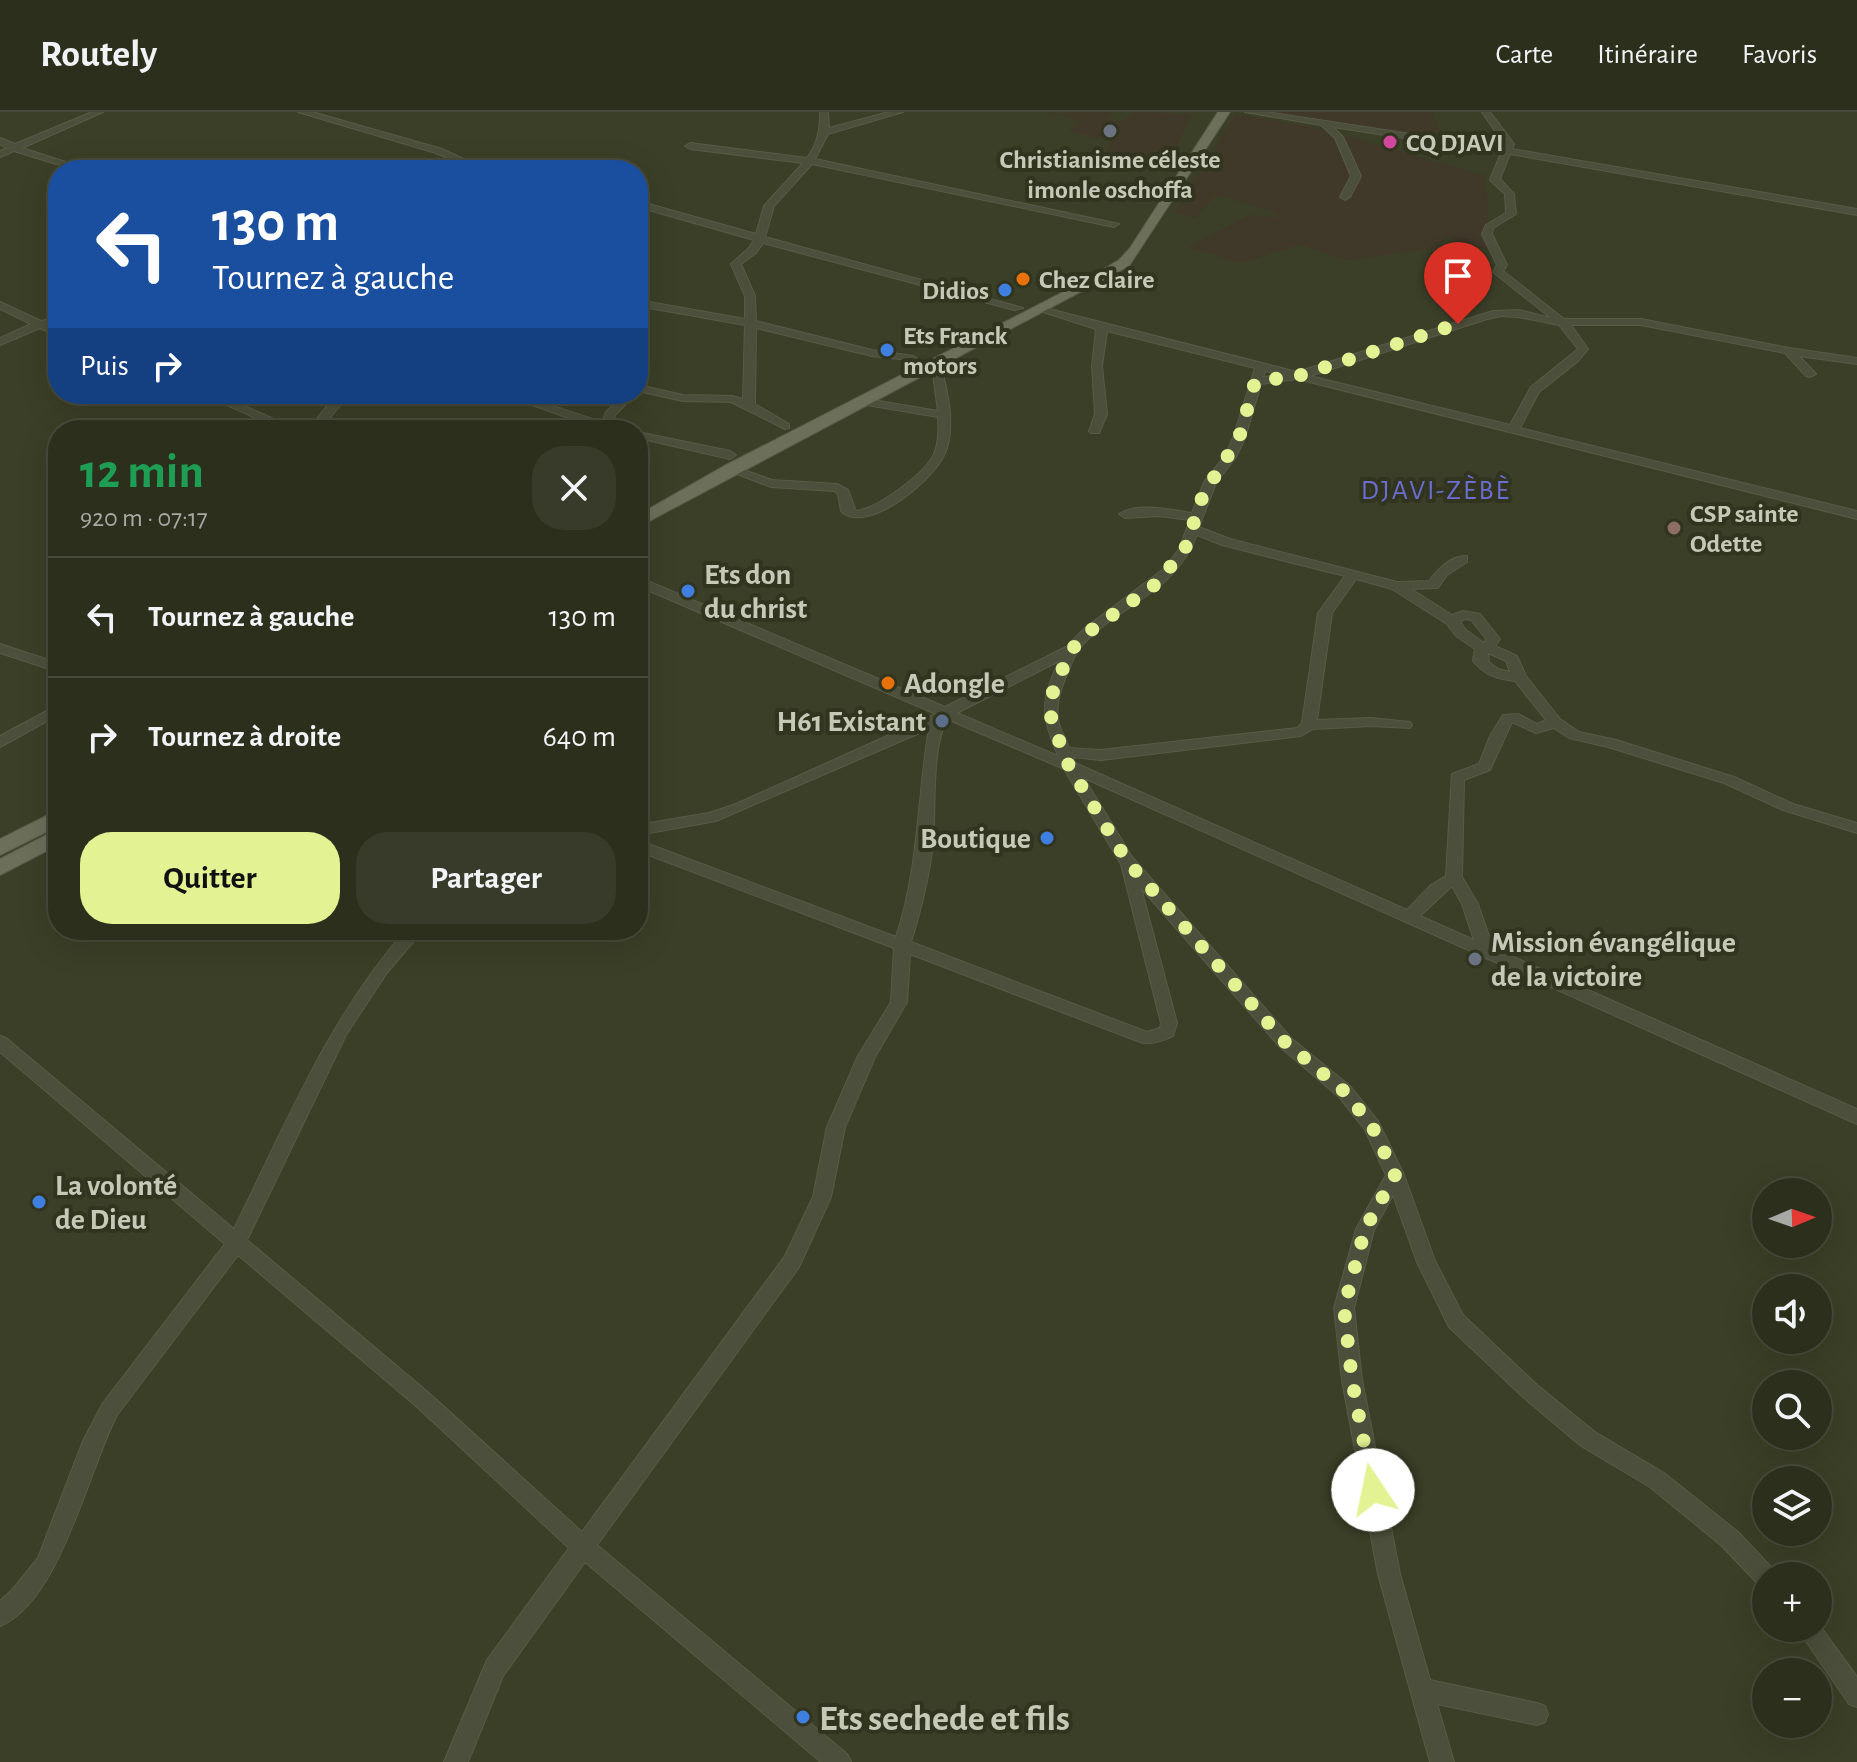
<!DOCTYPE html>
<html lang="fr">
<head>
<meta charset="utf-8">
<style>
	body { margin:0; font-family:"Alegreya Sans",sans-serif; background:#393b2a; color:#f1f3f6; height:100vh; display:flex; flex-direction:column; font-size:30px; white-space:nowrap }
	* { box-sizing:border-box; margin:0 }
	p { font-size:26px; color:#a7a9a4 }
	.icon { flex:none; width:44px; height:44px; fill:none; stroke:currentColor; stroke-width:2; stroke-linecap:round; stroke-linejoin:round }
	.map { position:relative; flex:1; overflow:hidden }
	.drawer { position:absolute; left:48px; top:308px; width:600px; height:520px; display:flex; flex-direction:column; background:#2d2f1d; border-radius:32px; box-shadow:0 8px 32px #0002,0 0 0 2px #484a3b }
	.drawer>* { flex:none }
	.hud { position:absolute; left:48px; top:48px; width:600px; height:244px; border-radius:32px; box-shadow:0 8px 32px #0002,0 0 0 2px #484a3b; background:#1a4fa0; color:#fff; overflow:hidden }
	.needle { width:52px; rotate:88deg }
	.tools { position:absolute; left:1752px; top:1066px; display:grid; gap:16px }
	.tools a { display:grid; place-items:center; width:80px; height:80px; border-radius:50%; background:#2d2f1d; box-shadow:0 8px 32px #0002,0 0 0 2px #484a3b; font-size:40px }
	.pin { position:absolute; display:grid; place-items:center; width:68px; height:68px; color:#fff; margin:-82px -34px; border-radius:50% 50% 50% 0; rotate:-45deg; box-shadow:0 0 8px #0007 }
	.pin .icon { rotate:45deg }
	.me { position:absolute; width:88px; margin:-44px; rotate:349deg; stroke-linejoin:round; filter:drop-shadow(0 0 6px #0008) }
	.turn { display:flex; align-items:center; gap:28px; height:168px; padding:0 32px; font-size:36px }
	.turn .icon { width:104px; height:104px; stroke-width:2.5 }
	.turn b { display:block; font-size:56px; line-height:68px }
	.then { display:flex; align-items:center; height:76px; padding:0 32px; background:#0003; gap:16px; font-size:30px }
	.round { display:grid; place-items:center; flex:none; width:84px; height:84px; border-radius:32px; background:#393b2a }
	.summary { display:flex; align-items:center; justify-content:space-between; height:136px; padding:0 32px }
	h1 { font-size:48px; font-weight:700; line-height:60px; color:#1e9e55 }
	.primary-button { display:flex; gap:16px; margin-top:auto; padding:16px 32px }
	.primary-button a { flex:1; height:92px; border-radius:32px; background:#e3f393; color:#111; font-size:32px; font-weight:700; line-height:92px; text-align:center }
	.primary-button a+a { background:#393b2a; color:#f1f3f6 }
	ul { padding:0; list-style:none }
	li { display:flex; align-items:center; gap:24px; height:120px; padding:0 32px; border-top:2px solid #484a3b }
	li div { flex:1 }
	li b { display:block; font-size:30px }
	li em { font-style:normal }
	header { display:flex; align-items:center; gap:48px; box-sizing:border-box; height:112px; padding:0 40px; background:#2d2f1d; border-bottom:2px solid #484a3b }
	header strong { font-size:38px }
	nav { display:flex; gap:44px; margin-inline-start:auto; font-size:28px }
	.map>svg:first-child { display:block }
	.green { fill:#403829 }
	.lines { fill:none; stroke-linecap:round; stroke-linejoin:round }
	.minor-casing { stroke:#585b47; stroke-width:2 }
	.major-casing { stroke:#585b47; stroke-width:2 }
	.minor { fill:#4c4f3b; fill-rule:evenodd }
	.major { fill:#6c6f59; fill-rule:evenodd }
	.route { stroke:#e3f393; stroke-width:14; stroke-dasharray:0 25.2 }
	.worship-dot { fill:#6b7280; stroke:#31341f; stroke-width:3 }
	.hotel-dot { fill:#d1479c; stroke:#31341f; stroke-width:3 }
	.food-dot { fill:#e8710a; stroke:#31341f; stroke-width:3 }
	.shop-dot { fill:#3f7fe0; stroke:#31341f; stroke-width:3 }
	.education-dot { fill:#8d6e63; stroke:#31341f; stroke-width:3 }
	.service-dot { fill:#5c6f8a; stroke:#31341f; stroke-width:3 }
	.labels { text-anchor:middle; stroke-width:8; stroke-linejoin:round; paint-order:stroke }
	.far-poi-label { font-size:26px; font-weight:bold; fill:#c6c9b7; stroke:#31341f; text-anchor:start }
	.far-quarter-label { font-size:28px; letter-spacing:2px; fill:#6b6dd0; stroke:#31341f }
	.poi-label { font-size:30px; font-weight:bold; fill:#c6c9b7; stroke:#31341f; text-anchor:start }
	.near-poi-label { font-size:36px; font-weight:bold; fill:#c6c9b7; stroke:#31341f; text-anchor:start }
</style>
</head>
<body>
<header>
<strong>Routely</strong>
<nav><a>Carte</a><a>Itinéraire</a><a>Favoris</a></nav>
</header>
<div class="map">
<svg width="1857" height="1650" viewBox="0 0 1857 1650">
	<rect width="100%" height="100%" fill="#3c3f27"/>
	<path class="green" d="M1114,0L1107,7L1120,10L1136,0L1192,2L1166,55L1102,46L1113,30L1069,19L1079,8L1049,1Z
		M1280,0H1433L1444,31L1283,6Z
		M1236,2L1317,16L1486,64L1489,136L1471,137L1450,124L1432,137L1345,148L1301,132L1241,151L1188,135L1251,103L1280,106L1273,99L1216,83L1196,106L1174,101Z"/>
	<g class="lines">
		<defs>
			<path id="minor" d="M92,0H103L22,36L91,58H76L14,39L0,45V39L7,36L0,32V26L15,32Z
				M298,0H312L442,37L487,58H474L436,41Z
				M820,0H828L829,16L889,0H903L828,22L815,47L1119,112L1114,115L812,52L774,94L765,125L1023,196L1014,198L763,131L756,141L741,152L755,184L756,209L872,238L913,244L918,247L917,249L872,244L756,216L755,292L789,312V316L785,317L731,290L683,289L638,279V273L683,283L732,284L743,287L745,213L638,194V188L745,207V184L731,152L749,136L754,128L638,95V89L756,122L764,94L803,51L690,37L685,34L690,31L807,46C818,31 820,18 820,0Z
				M1245,0H1266L1503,36L1504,32L1482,0H1490L1514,32L1512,37L1857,97V103L1510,42L1500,67L1514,82L1516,102L1493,116L1492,122L1507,153L1503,159L1564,207H1641L1789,236L1857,246V252L1799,244L1816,262L1810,265L1806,264L1785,241L1641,213H1571L1588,237L1577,250L1539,280L1520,316L1857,399V407L1297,267L1261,272L1245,326L1236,345L1216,371L1199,415L1230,427L1397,470L1429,469C1438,457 1452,443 1467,444V450L1447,463L1438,476L1411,477L1452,503L1463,499L1480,502L1500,527L1495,534L1517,544L1526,564L1560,607L1579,620L1616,628L1734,665L1793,692L1857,711V721L1783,698L1724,671L1608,635L1569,626L1554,616L1536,621L1512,610L1490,658L1464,668L1462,765L1478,792L1493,836L1857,997V1012L1084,666L1132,745L1291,926L1351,975L1378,1009L1404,1063L1435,1149L1463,1203L1537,1273L1595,1320L1664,1361L1738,1420L1774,1458L1776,1464H1766V1475L1758,1472L1722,1434L1650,1375L1581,1334L1523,1285L1449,1215L1417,1150L1393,1083L1374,1118L1354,1196L1362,1268L1400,1462L1430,1568L1537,1591L1545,1594L1548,1602L1545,1610L1537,1613L1437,1592L1454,1650H1430L1378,1462L1342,1268L1334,1196L1356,1117L1386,1063L1365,1018L1339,985L1279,934L1141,776L1177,911L1173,924C1163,928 1150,934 1140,930L910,842L907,890L875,945L845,1015L831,1085L799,1155L597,1433L847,1642L851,1650H821L585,1450L503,1564L468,1650H444L487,1548L569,1436L416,1294L238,1143L117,1303C88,1359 60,1489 0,1514V1489L13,1477L38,1446L83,1329L103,1291L225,1132L0,940V924L6,926L234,1117C285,1014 329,905 406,818H423L386,862L346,923L247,1128L430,1282L582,1420L785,1144L813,1085L827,1015L858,944L891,890L894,836L638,739V728L896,825C919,756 917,688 929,617L716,709L638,723V713L709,701L736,692L936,602L638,474V465L945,595L1066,535L1085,516L1165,456L1179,437L1190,408L1159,404L1125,406L1119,402C1137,390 1171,398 1192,401L1204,370L1225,344L1233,326L1255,256L1107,219L1102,254L1107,302L1099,321H1091L1089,319L1095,302L1092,254L1096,217L1037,198V194L1297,260L1493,199L1519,198L1551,206L1493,160L1497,153L1482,122L1486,113L1506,101L1505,82L1490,68L1501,41L1333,15L1343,25L1361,64L1350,85L1345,88L1340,85L1351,64L1335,26L1321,13ZM1502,204L1519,205L1559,213L1578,237L1531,275L1510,313L1310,264L1487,207ZM1265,259L1281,263L1263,265ZM1197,423L1222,433L1345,464L1318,501L1302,611L1297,616L1101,638L1069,636C1066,627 1059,616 1058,607C1056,593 1060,578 1066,565C1070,556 1073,545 1079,537C1117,492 1174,483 1197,423ZM1356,467L1392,477L1447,512L1456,524L1475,537L1473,549C1484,563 1498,567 1515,569L1546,608L1537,612L1518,602L1503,603L1490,624L1479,652L1452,662L1446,764L1431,773L1407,798L1075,651L1073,645L1101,648L1301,624L1313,617L1371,614L1410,616L1412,613L1410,610L1371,606L1317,608L1332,501ZM1465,507L1471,508L1486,527L1484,531L1466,518L1460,510ZM1488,541L1506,549L1510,560L1498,557L1489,550ZM1059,549C1040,592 1041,601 1058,644L957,601ZM947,607L1064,657L1121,752L1161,911L1160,916L1147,920L911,830C921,798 929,766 933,732C936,697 931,637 947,607ZM1452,774L1462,792L1474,828L1420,804Z
				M0,190L41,209L58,205V211L50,213L58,217V224L40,216L0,233V226L31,212L0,197Z
				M931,248L940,250C947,277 955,309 947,336C940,364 867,425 841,399L838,382L834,379L771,375L724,357L730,353L772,368L837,372L848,378L856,399C877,397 923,363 933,344C939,332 939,318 938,305L861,292L855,289L861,286L938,299Z
				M203,282H218L298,318H282Z
				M337,282H349L320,318H308Z
				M624,282H636L615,303L613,313L621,318H602L524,290L534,288L602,310L606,300Z
				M638,320L730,339L736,343L730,347L638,326Z
				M0,532L58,551V560L0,541Z
				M58,593V603L0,635V624Z
				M1818,1511L1857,1565V1595L1849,1592L1797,1516H1818Z"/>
			<path id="major" d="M1218,0H1230L1129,154L638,415V403L724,354L1075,174L1119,148L1130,136Z
				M58,698V714L0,743V727Z
				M58,717V733L0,763V747Z"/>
		</defs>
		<use href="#minor" class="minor-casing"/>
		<use href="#major" class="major-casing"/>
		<use href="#minor" class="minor"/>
		<use href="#major" class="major"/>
	</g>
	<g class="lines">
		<path class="route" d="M1373,1378L1352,1268L1344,1196L1365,1117L1395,1063L1372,1014L1345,980L1285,930L1127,749L1069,654L1051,608L1053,579L1071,538L1090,519L1156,472L1185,437L1203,383L1239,326L1255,270L1301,263L1458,212"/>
	</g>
	<g class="worship-dot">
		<circle cx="1110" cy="19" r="8"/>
		<circle cx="1475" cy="847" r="8"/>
	</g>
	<circle class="hotel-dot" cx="1390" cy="30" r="8"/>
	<g class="food-dot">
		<circle cx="1023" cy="167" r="8"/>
		<circle cx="888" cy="571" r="8"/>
	</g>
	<g class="shop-dot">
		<circle cx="1005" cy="178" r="8"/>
		<circle cx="887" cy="238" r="8"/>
		<circle cx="688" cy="479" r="8"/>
		<circle cx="1047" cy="726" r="8"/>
		<circle cx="39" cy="1090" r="8"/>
		<circle cx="803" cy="1605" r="8"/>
	</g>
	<circle class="education-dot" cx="1674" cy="416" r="8"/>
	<circle class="service-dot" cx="942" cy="609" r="8"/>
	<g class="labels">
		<g class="far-poi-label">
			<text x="1406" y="39">CQ DJAVI</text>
			<text x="1110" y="56" text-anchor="middle">Christianisme céleste<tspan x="1110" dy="30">imonle oschoffa</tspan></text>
			<text x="1039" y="176">Chez Claire</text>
			<text x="989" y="187" text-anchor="end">Didios</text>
			<text x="903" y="232">Ets Franck<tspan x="903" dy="30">motors</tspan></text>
			<text x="1690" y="410">CSP sainte<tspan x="1690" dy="30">Odette</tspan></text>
		</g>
		<g class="far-quarter-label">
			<text x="1436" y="387">DJAVI-ZÈBÈ</text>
		</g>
		<g class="poi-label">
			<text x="704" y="472">Ets don<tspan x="704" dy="34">du christ</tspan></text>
			<text x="904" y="581">Adongle</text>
			<text x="926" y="619" text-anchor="end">H61 Existant</text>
			<text x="1031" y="736" text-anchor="end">Boutique</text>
			<text x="1491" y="840">Mission évangélique<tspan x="1491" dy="34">de la victoire</tspan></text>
			<text x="55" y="1083">La volonté<tspan x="55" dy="34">de Dieu</tspan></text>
		</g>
		<g class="near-poi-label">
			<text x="819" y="1618">Ets sechede et fils</text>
		</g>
	</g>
</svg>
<div class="tools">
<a><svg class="needle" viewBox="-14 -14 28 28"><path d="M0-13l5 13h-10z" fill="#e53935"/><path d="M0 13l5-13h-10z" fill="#a7a9a4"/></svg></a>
<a><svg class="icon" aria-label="sound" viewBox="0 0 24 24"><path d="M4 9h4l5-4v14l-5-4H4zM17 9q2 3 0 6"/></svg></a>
<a><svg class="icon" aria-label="search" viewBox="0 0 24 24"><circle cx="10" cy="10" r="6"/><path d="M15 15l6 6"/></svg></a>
<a><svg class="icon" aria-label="layers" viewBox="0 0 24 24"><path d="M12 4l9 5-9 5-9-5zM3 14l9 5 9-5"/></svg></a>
<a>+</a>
<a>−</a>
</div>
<div class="pin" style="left:1458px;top:212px;background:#d93025"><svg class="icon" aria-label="arrive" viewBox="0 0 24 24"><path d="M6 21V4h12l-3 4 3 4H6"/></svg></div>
<svg class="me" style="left:1373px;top:1378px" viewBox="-20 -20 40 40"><circle r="19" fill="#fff"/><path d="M0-13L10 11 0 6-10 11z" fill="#e3f393"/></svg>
<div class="hud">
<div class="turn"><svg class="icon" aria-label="left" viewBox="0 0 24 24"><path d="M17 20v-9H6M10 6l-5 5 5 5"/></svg><div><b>130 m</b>Tournez à gauche</div></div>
<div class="then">Puis<svg class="icon" aria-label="right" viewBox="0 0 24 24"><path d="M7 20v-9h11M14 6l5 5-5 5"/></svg></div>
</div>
<section class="drawer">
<div class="summary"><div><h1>12 min</h1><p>920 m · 07:17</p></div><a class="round"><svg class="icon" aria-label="close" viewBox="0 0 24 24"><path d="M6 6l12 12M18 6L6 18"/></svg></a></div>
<ul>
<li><svg class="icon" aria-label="left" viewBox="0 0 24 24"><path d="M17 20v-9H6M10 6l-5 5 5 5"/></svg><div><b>Tournez à gauche</b></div><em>130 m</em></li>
<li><svg class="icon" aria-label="right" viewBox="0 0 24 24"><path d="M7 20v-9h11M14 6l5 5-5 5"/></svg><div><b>Tournez à droite</b></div><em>640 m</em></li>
</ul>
<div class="primary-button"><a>Quitter</a><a>Partager</a></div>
</section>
</div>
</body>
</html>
